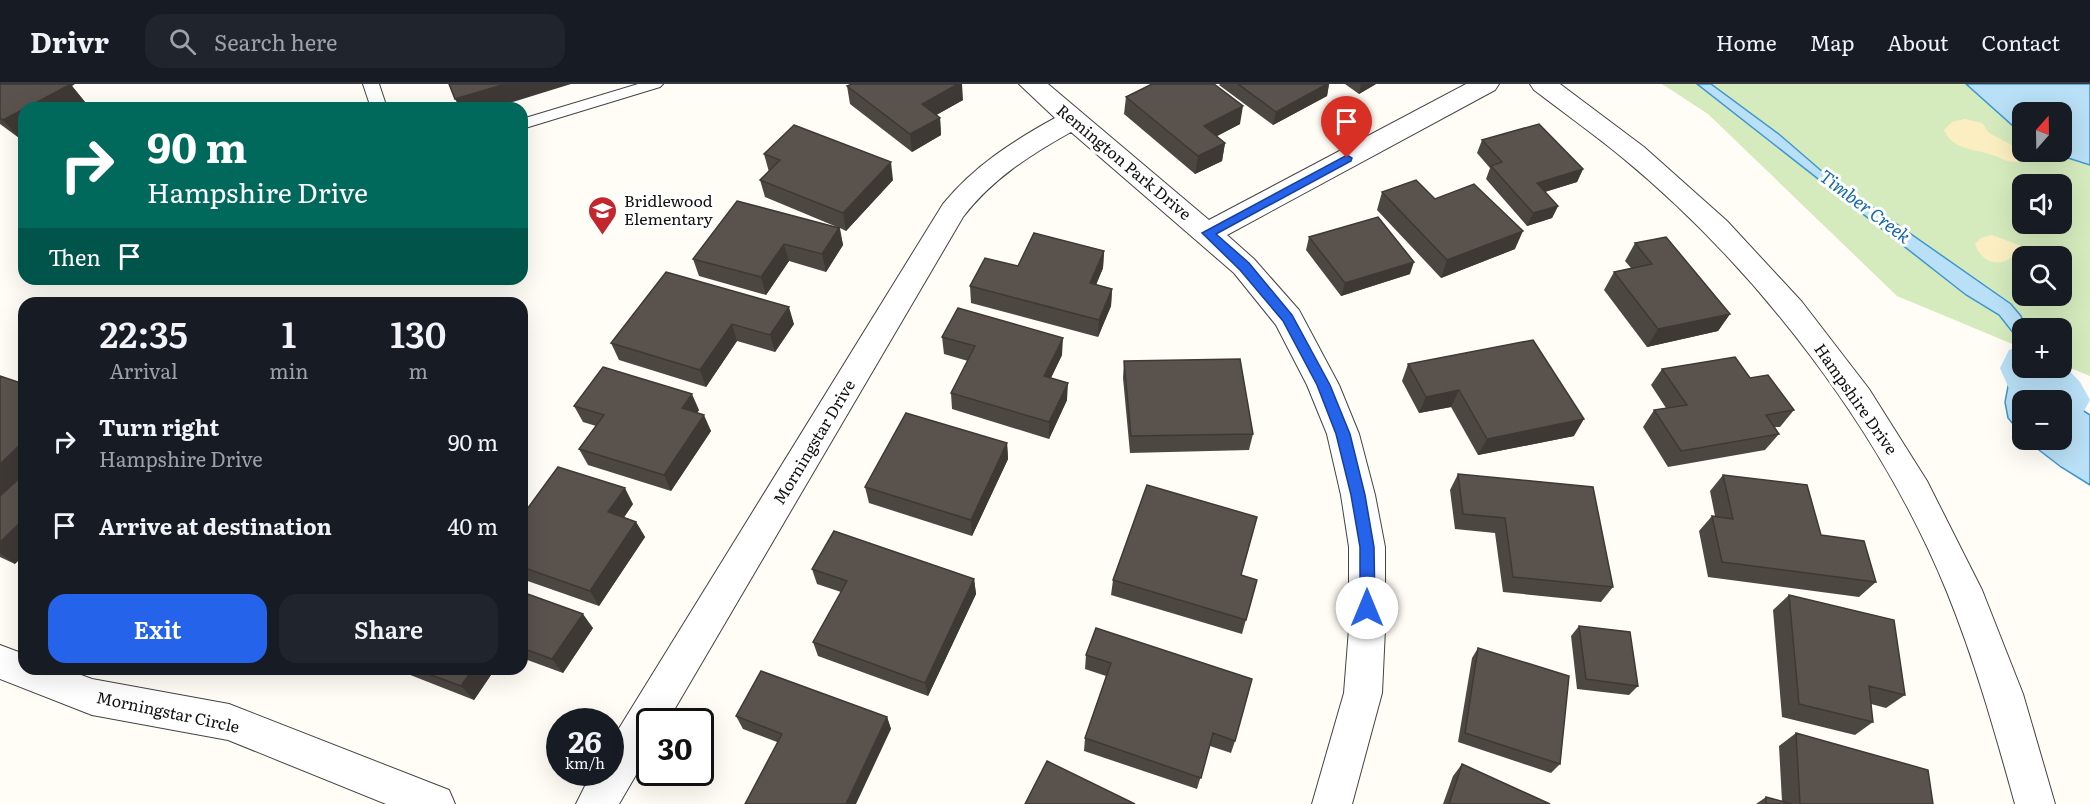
<!DOCTYPE html>
<html lang="en">
<head>
<meta charset="utf-8">
<style>
	body { margin:0; font-family:Literata,serif; background:#20242c; color:#f1f3f6; height:100vh; display:flex; flex-direction:column; font-size:22px; white-space:nowrap }
	* { box-sizing:border-box; margin:0 }
	p { font-size:20px; color:#9ea1a6 }
	.icon { flex:none; width:33px; height:33px; fill:none; stroke:currentColor; stroke-width:2; stroke-linecap:round; stroke-linejoin:round }
	.map { position:relative; flex:1; overflow:hidden }
	.panel { position:absolute; left:18px; top:213px; width:510px; height:378px; display:flex; flex-direction:column; background:#171b24; border-radius:18px; box-shadow:0 6px 24px #0002 }
	.panel>* { flex:none }
	.top-card { position:absolute; left:18px; top:18px; width:510px; height:183px; border-radius:18px; box-shadow:0 6px 24px #0002; background:#00695c; color:#fff; overflow:hidden }
	.needle { width:39px; rotate:20deg }
	.controls { position:absolute; left:2012px; top:18px; display:grid; gap:12px }
	.controls a { display:grid; place-items:center; width:60px; height:60px; border-radius:12px; background:#171b24; box-shadow:0 6px 24px #0002; font-size:30px }
	.speed { position:absolute; left:546px; top:624px; display:flex; gap:12px; font-size:30px; font-weight:700; text-align:center }
	.speed>* { display:grid; place-content:center; width:78px; height:78px; border-radius:50%; background:#171b24; box-shadow:0 6px 24px #0002; line-height:1 }
	.speed small { font-size:15px; font-weight:400 }
	.speed .limit { border:3px solid #111; border-radius:9px; background:#fff; color:#111 }
	.pin { position:absolute; display:grid; place-items:center; width:51px; height:51px; color:#fff; margin:-62px -26px; border-radius:50% 50% 50% 0; rotate:-45deg; box-shadow:0 0 6px #0007 }
	.pin .icon { rotate:45deg }
	.me { position:absolute; width:66px; margin:-33px; rotate:0deg; stroke-linejoin:round; filter:drop-shadow(0 0 4px #0008) }
	.turn { display:flex; align-items:center; gap:21px; height:126px; padding:0 30px; font-size:27px }
	.turn .icon { width:78px; height:78px; stroke-width:2.5 }
	.turn b { display:block; font-size:42px; line-height:51px }
	.then { display:flex; align-items:center; height:57px; padding:0 30px; background:#0003; gap:12px; font-size:22px }
	.eta { display:flex; justify-content:space-evenly; align-items:center; height:102px; text-align:center }
	.eta b { font-size:36px; font-weight:600; line-height:42px }
	.primary-button { display:flex; gap:12px; margin-top:auto; padding:12px 30px }
	.primary-button a { flex:1; height:69px; border-radius:18px; background:#2563eb; color:#fff; font-size:24px; font-weight:600; line-height:69px; text-align:center }
	.primary-button a+a { background:#20242c; color:#f1f3f6 }
	ul { padding:0; list-style:none }
	li { display:flex; align-items:center; gap:18px; height:84px; padding:0 30px }
	li div { flex:1 }
	li b { display:block; font-size:22px }
	li em { font-style:normal }
	header { display:flex; align-items:center; gap:36px; box-sizing:border-box; height:84px; padding:0 30px; background:#171b24; border-bottom:2px solid #363941 }
	header strong { font-size:28px }
	nav { display:flex; gap:33px; margin-inline-start:auto; font-size:21px }
	.search { width:420px; height:54px; background:#20242c; display:flex; align-items:center; gap:15px; box-sizing:border-box; padding:0 21px; border-radius:18px; color:#9ea1a6; font-size:22px }
	.map>svg:first-child { display:block }
	.green { fill:#d5ebbd; fill-rule:evenodd }
	.sand { fill:#fbeec1 }
	.water { fill:#b9e0f7; stroke:#3f96cf; stroke-width:1.5 }
	.lines { fill:none; stroke-linecap:round; stroke-linejoin:round }
	.river { fill:#b9e0f7; fill-rule:evenodd }
	.service-casing { stroke:#444; stroke-width:2 }
	.minor-casing { stroke:#444; stroke-width:2 }
	.service { fill:#fff; fill-rule:evenodd }
	.minor { fill:#fff; fill-rule:evenodd }
	.wall { fill:#4d4742 }
	.shaded-wall { fill:#3f3936 }
	.building { fill:#5a524d; stroke:#3f3936; stroke-width:1.5 }
	.route { fill:#2563eb; stroke:#184099; stroke-width:1.5 }
	.labels { text-anchor:middle; stroke-width:6; stroke-linejoin:round; paint-order:stroke }
	.street-label { font-size:16px; fill:#111; stroke:#fff }
	.poi-label { font-size:16px; fill:#111; stroke:#fff; text-anchor:start }
	.water-label { font-size:18px; font-style:italic; fill:#1768a6; stroke:#fff }
</style>
</head>
<body>
<header>
<strong>Drivr</strong>
<div class="search"><svg class="icon" aria-label="search" viewBox="0 0 24 24"><circle cx="10" cy="10" r="6"/><path d="M15 15l6 6"/></svg>Search here</div>
<nav><a>Home</a><a>Map</a><a>About</a><a>Contact</a></nav>
</header>
<div class="map">
<svg width="2090" height="720" viewBox="0 0 2090 720">
	<rect width="100%" height="100%" fill="#fffdf5"/>
	<path class="green" d="M1662,0H2090V292L2061,280V244H2022V264L1897,212L1708,30ZM2022,28H2061V68H2022ZM2022,100H2061V140H2022ZM2022,172H2061V212H2022Z"/>
	<path class="sand" d="M1965,35L1982,39C1985,42 1986,47 1991,50C2002,57 2022,62 2022,77C2009,81 2001,73 1989,70C1973,65 1952,65 1944,46L1952,38Z
		M1992,151L2048,172H2022V182L2010,174C1997,184 1980,176 1975,160L1981,154Z"/>
	<path class="water" d="M1697,0H1711L1780,51L1824,89L2011,220L2021,232L2026,244H2022V284L2036,296L2090,331V401L2061,383L2026,356H2061V316H2022V351L2008,334L2005,318L2011,287L2017,272L2014,250L1999,231L1966,211Z
		M1966,0H2090V81L2049,68H2061V28H2022V50Z"/>
	<g class="lines">
		<path class="river" d="M2022,262V284H2061V278L2080,298L2090,316L2080,334L2061,341V316H2022V323L2013,314L2000,284L2009,266Z"/>
		<defs>
			<path id="service" d="M363,0H379L387,24H371Z
				M638,0H663L660,3L522,45V35Z"/>
			<path id="minor" d="M1019,0H1048L1209,136L1466,0H1499L1495,6L1227,151L1254,175L1299,226L1339,301L1359,350L1375,411L1385,463V545L1382,609L1352,720H1312L1344,609L1349,545V463L1341,411L1327,350L1307,301L1276,241L1234,189L1071,48C1030,71 992,95 963,133L667,638H650V667L619,720H576L592,688H610V659L943,120C974,82 1013,57 1055,34Z
				M1530,0H1560L1644,63L1727,137L1802,218L1869,305L1927,397L1982,506L2023,610L2055,720H2015C1995,648 1975,577 1947,508C1881,346 1758,186 1624,75C1595,51 1564,29 1534,6Z
				M0,561L24,570V585H65L92,595L229,620L449,706L455,720H386L228,656L92,631L0,595Z"/>
		</defs>
		<use href="#service" class="service-casing"/>
		<use href="#minor" class="minor-casing"/>
		<use href="#service" class="service"/>
		<use href="#minor" class="minor"/>
	</g>
	<path class="wall" d="M0,0L72,2L85,18L19,54L0,40Z
		M1220,0H1329L1327,12L1273,41L1219,1Z
		M1345,0H1376L1359,10Z
		M847,2L963,16L936,31L940,34L941,51L912,68L850,20Z
		M1126,13L1240,40L1217,52L1225,59L1222,77L1195,90L1124,30Z
		M1482,56L1583,85L1577,98L1545,108L1558,122L1552,134L1527,142L1486,95L1490,84L1477,69Z
		M764,70L893,96L846,147L840,144L843,161L826,188L789,177L766,211L699,192L693,175L837,143L765,113L760,96L769,88Z
		M1382,108L1435,115L1515,165L1441,194L1377,126Z
		M1309,153L1410,190L1341,212L1306,166Z
		M1635,159L1730,230L1718,247L1647,263L1604,206L1614,188L1631,184L1625,177Z
		M1104,167L1103,184L1096,201L1112,205L1111,222L1098,253L971,219L970,202L1018,182Z
		M666,188L794,240L775,268L737,257L706,303L619,276L611,259Z
		M942,253L1062,271L1051,294L1067,316L1049,355L952,325L951,309L968,277L944,270Z
		M1124,277L1253,350L1249,366L1130,369L1123,294Z
		M1408,280L1574,352L1478,371L1451,323L1419,329L1402,297Z
		M1662,285L1750,294L1794,326L1780,343H1775L1779,350L1765,366L1668,383L1643,343L1654,326L1666,324L1651,301Z
		M0,292L15,480L0,473Z
		M574,322L699,326L697,329L711,347L671,407L588,381L579,365L596,342L583,338Z
		M1007,359L1008,375L972,452L869,419L865,403Z
		M1458,390L1613,503L1601,518L1503,508L1495,449L1455,445L1450,406Z
		M1723,391L1821,451L1876,498L1859,513L1708,493L1699,447L1712,432H1715L1710,407Z
		M633,420L624,433L636,438L645,453L599,522L522,495V432Z
		M812,485L974,495L976,510L928,612L818,572L813,558L841,508L817,500Z
		M1241,491L1257,496L1242,550L1111,511L1113,496Z
		M522,508L593,544L563,589L522,574Z
		M1789,511L1905,611L1886,624L1871,620L1873,638L1855,651L1782,633L1773,526Z
		M1579,542L1638,602L1629,611L1577,605L1571,552Z
		M1096,544L1235,657L1231,669L1210,662L1197,705L1084,667L1085,654L1106,592L1085,585L1086,571Z
		M1478,564L1560,680L1551,689L1458,658L1472,574Z
		M395,585H495L474,616Z
		M736,632L887,633L891,645L777,658L743,645Z
		M1796,649L1933,720H1756L1766,713L1782,717L1779,662Z
		M1462,680L1550,720H1443L1453,692Z"/>
	<path class="shaded-wall" d="M61,0H75L72,2L85,18L75,24H26Z
		M505,0H571L493,24H460L455,15Z
		M958,0H962L963,16L924,38L922,20Z
		M1327,0H1329L1327,12L1273,41L1276,28Z
		M1361,0H1376L1359,10Z
		M1243,22L1240,40L1202,60L1204,42Z
		M24,25V51L19,54L3,36Z
		M940,34L941,51L912,68L910,50Z
		M1225,59L1222,77L1195,90L1198,72Z
		M891,78L893,96L846,147L843,129Z
		M1583,85L1577,98L1531,112L1537,99Z
		M1558,122L1552,134L1527,142L1533,129Z
		M839,144L843,161L826,188L822,170Z
		M1523,147L1515,165L1441,194L1447,176Z
		M784,160L789,177L766,211L761,193Z
		M1104,167L1103,184L1089,217L1090,199Z
		M1414,178L1410,190L1341,212L1345,199Z
		M1112,205L1111,222L1098,253L1099,236Z
		M789,223L794,240L775,268L770,251Z
		M1730,230L1718,247L1647,263L1658,245Z
		M732,240L737,257L706,303L700,286Z
		M1063,254L1062,271L1044,308V292Z
		M1068,299L1067,316L1049,355V338Z
		M1459,306L1451,323L1419,329L1426,313Z
		M692,310L699,326L689,341L682,324Z
		M704,331L711,347L671,407L664,391Z
		M1584,335L1574,352L1478,371L1487,355Z
		M24,357V393L0,416V380Z
		M1007,359L1008,375L972,452L971,436Z
		M625,404L633,420L617,444L608,428Z
		M24,435V471L15,480L0,469V458Z
		M636,438L645,453L599,522L590,507Z
		M974,495L976,510L928,612L925,599Z
		M583,530L593,544L563,589L552,575Z
		M473,585H495L474,616L461,602Z
		M887,633L891,645L856,720H846Z"/>
	<path class="building" d="M0,0H71L26,24H24V25L3,36L0,34Z
		M449,0H505L455,15Z
		M852,0H958L922,20L940,34L910,50L847,2Z
		M1152,0H1214L1243,22L1204,42L1225,59L1198,72L1126,13Z
		M1238,0H1327L1276,28Z
		M1539,40L1583,85L1537,99L1558,122L1533,129L1491,82L1502,78L1482,56Z
		M794,41L891,78L843,129L760,96L780,76L764,70Z
		M1416,96L1435,115L1474,100L1523,147L1447,176L1382,108Z
		M737,117L839,144L822,170L784,160L761,193L693,175Z
		M1378,133L1414,178L1345,199L1309,153Z
		M1034,149L1104,167L1090,199L1112,205L1099,236L970,202L985,174L1018,182Z
		M1666,153L1730,230L1658,245L1614,188L1652,180L1635,159Z
		M666,188L789,223L770,251L732,240L700,286L611,259Z
		M958,224L1063,254L1044,292L1068,299L1049,338L951,309L975,262L942,253Z
		M1533,256L1584,335L1487,355L1459,306L1426,313L1408,280Z
		M1735,273L1750,294L1768,291L1794,326L1766,331L1779,350L1681,367L1654,326L1687,321L1662,285Z
		M1240,275L1253,350L1131,352L1124,277Z
		M603,283L692,310L682,324L704,331L664,391L579,365L604,331L574,322Z
		M0,292L24,300V357L0,380Z
		M906,329L1007,359L971,436L865,403Z
		M558,383L625,404L608,428L636,438L590,507L522,483V432Z
		M24,390V435L0,458V412Z
		M1458,390L1593,403L1613,503L1513,493L1505,434L1463,430Z
		M1723,391L1807,401L1821,451L1864,457L1876,498L1722,478L1712,432L1733,435Z
		M1147,401L1257,433L1241,491L1257,496L1246,536L1113,496Z
		M834,447L974,495L925,599L813,558L847,497L812,485Z
		M522,508L583,530L552,575L522,564Z
		M1789,511L1894,536L1905,611L1869,602L1873,638L1799,620Z
		M1579,542L1630,548L1638,602L1586,595Z
		M1096,544L1252,595L1235,657L1213,649L1201,694L1085,654L1111,579L1086,571Z
		M1478,564L1569,592L1560,680L1465,649Z
		M415,585H473L461,602Z
		M761,587L887,633L846,720H745L782,650L736,632Z
		M1796,649L1928,686L1933,720H1800Z
		M1047,677L1135,720H1025Z
		M1462,680L1550,720H1449Z
		M1766,713L1792,720H1766Z"/>
	<path class="route" d="M1347,71L1352,74L1351,77L1216,150L1249,179L1292,231L1330,301L1350,350L1365,411L1374,463L1375,524L1373,529L1367,531L1362,529L1360,524V463L1351,411L1336,350L1317,301L1283,237L1240,186L1202,149Z"/>
	<defs>
		<symbol id="school-pin" viewBox="-11 -11 22 30"><path d="M0 17L-7.5 6A9.5 9.5 0 1 1 7.5 6Z" fill="#c4262e" stroke="#fff"/><path d="M0-5L7-2L0 1L-7-2ZM-4 1L0 2.5L4 1V4Q0 6-4 4Z" fill="#fff"/></symbol>
	</defs>
	<g fill-rule="evenodd">
		<use href="#school-pin" x="586" y="110" width="33" height="45"/>
	</g>
	<g class="labels">
		<g class="street-label">
			<text transform="translate(1124 78) rotate(40)" y="6">Remington Park Drive</text>
			<text transform="translate(1856 315) rotate(55)" y="6">Hampshire Drive</text>
			<text transform="translate(814 358) rotate(-59)" y="6">Morningstar Drive</text>
			<text transform="translate(168 628) rotate(12)" y="6">Morningstar Circle</text>
		</g>
		<g class="poi-label">
			<text x="624" y="123">Bridlewood<tspan x="624" dy="18">Elementary</tspan></text>
		</g>
		<g class="water-label">
			<text transform="translate(1865 123) rotate(37)" y="6">Timber Creek</text>
		</g>
	</g>
</svg>
<div class="controls">
<a><svg class="needle" viewBox="-14 -14 28 28"><path d="M0-13l5 13h-10z" fill="#e53935"/><path d="M0 13l5-13h-10z" fill="#9ea1a6"/></svg></a>
<a><svg class="icon" aria-label="sound" viewBox="0 0 24 24"><path d="M4 9h4l5-4v14l-5-4H4zM17 9q2 3 0 6"/></svg></a>
<a><svg class="icon" aria-label="search" viewBox="0 0 24 24"><circle cx="10" cy="10" r="6"/><path d="M15 15l6 6"/></svg></a>
<a>+</a>
<a>−</a>
</div>
<div class="speed"><div>26<small>km/h</small></div><div class="limit">30</div></div>
<div class="pin" style="left:1347px;top:74px;background:#d93025"><svg class="icon" aria-label="arrive" viewBox="0 0 24 24"><path d="M6 21V4h12l-3 4 3 4H6"/></svg></div>
<svg class="me" style="left:1367px;top:524px" viewBox="-20 -20 40 40"><circle r="19" fill="#fff"/><path d="M0-13L10 11 0 6-10 11z" fill="#2563eb"/></svg>
<div class="top-card">
<div class="turn"><svg class="icon" aria-label="right" viewBox="0 0 24 24"><path d="M7 20v-9h11M14 6l5 5-5 5"/></svg><div><b>90 m</b>Hampshire Drive</div></div>
<div class="then">Then<svg class="icon" aria-label="arrive" viewBox="0 0 24 24"><path d="M6 21V4h12l-3 4 3 4H6"/></svg></div>
</div>
<section class="panel">
<div class="eta">
<div><b>22:35</b><p>Arrival</p></div>
<div><b>1</b><p>min</p></div>
<div><b>130</b><p>m</p></div>
</div>
<ul>
<li><svg class="icon" aria-label="right" viewBox="0 0 24 24"><path d="M7 20v-9h11M14 6l5 5-5 5"/></svg><div><b>Turn right</b><p>Hampshire Drive</p></div><em>90 m</em></li>
<li><svg class="icon" aria-label="arrive" viewBox="0 0 24 24"><path d="M6 21V4h12l-3 4 3 4H6"/></svg><div><b>Arrive at destination</b></div><em>40 m</em></li>
</ul>
<div class="primary-button"><a>Exit</a><a>Share</a></div>
</section>
</div>
</body>
</html>
